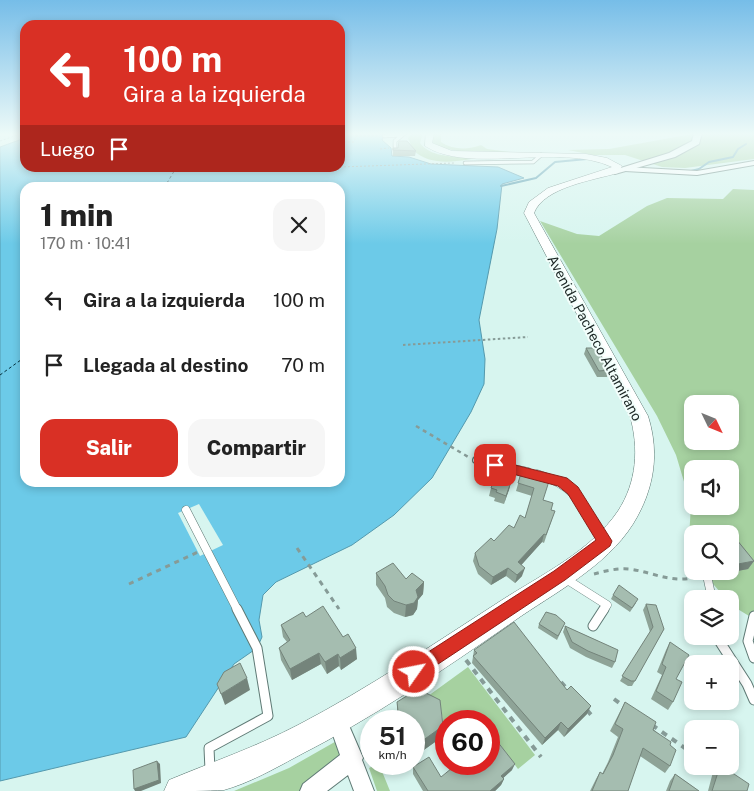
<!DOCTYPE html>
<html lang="es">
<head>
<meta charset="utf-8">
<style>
	body { margin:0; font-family:"Public Sans",sans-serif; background:#f6f6f6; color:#222; height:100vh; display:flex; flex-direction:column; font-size:19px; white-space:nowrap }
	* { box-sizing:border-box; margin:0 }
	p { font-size:16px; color:#767676 }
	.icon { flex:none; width:28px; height:28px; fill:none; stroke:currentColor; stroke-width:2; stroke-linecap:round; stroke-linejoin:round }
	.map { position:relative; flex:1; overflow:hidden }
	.panel { position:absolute; left:20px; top:182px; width:325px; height:305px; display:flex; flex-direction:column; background:#fff; border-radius:15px; box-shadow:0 2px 8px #0003 }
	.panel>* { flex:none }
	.banner { position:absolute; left:20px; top:20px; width:325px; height:152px; border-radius:15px; box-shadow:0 2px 8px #0003; background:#d93025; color:#fff; overflow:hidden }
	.needle { width:32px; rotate:133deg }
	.fabs { position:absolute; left:684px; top:395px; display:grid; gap:10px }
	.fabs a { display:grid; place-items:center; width:55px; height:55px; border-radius:10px; background:#fff; box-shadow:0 2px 8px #0003; font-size:25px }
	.speed { position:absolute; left:360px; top:710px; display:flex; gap:10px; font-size:25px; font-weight:700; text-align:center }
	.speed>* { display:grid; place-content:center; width:65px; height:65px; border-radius:50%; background:#fff; box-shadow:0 2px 8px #0003; line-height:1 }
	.speed small { font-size:12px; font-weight:400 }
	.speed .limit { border:8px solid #d22; background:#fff; color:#111 }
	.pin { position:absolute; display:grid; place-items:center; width:42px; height:42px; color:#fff; margin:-21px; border-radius:10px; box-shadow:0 2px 8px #0006 }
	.me { position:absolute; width:55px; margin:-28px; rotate:57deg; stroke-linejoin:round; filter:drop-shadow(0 0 4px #0008) }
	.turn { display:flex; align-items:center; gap:18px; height:105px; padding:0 20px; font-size:22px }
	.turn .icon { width:65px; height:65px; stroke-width:2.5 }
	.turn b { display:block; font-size:35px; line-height:42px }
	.then { display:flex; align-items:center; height:48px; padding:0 20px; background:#0003; gap:10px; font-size:19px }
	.round { display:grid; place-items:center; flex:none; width:52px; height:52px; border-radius:15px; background:#f6f6f6 }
	.overview { display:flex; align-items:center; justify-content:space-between; height:85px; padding:0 20px }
	h1 { font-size:30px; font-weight:800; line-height:38px }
	.button { display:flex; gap:10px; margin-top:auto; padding:10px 20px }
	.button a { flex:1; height:58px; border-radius:15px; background:#d93025; color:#fff; font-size:20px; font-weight:800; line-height:58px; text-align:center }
	.button a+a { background:#f6f6f6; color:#222 }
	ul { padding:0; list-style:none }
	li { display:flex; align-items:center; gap:15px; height:65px; padding:0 20px }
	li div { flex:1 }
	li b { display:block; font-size:19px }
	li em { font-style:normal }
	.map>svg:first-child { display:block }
	.green { fill:#a6d1a0; fill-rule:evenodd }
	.water { fill:#6ccae8; stroke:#5499ad; fill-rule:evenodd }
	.pier { fill:#d7f5ef }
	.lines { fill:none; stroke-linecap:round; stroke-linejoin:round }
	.stream { stroke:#5499ad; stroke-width:2 }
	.ferry { stroke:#04323f; stroke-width:1; stroke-dasharray:3 2.5; stroke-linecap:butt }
	.lane-far3-casing { stroke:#5f7a75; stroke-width:4.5 }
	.lane-far2-casing { stroke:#5f7a75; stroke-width:8 }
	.lane-far1-casing { stroke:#5f7a75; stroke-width:9 }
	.lane-casing { stroke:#5f7a75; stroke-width:11 }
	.street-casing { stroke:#5f7a75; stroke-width:2 }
	.secondary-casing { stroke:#5f7a75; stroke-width:2 }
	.primary-casing { stroke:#5f7a75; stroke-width:1 }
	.path-far4 { stroke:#869b97; stroke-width:1; stroke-dasharray:2 2; stroke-linecap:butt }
	.path-far3 { stroke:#869b97; stroke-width:2; stroke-dasharray:2.5 2.5; stroke-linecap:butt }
	.path-far2 { stroke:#869b97; stroke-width:2.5; stroke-dasharray:4 4; stroke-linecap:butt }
	.path-far1 { stroke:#869b97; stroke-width:3; stroke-dasharray:5 5; stroke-linecap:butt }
	.path { stroke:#869b97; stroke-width:4; stroke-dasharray:6 6; stroke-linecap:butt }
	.lane-far3 { stroke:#fff; stroke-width:3 }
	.lane-far2 { stroke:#fff; stroke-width:5.5 }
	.lane-far1 { stroke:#fff; stroke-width:8 }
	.lane { stroke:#fff; stroke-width:9 }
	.street { fill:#fff; fill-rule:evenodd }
	.secondary { fill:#fff; fill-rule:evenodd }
	.primary { fill:#fff; fill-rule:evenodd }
	.wall { fill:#8ea397 }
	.shaded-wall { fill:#74847b }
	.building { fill:#a5bdb0; stroke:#74847b }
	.route { fill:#d93025; stroke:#8d1f18 }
	.labels { text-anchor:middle; stroke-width:4; stroke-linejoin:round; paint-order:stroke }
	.street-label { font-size:14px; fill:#1b2624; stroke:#f2fefb }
</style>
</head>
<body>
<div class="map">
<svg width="754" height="791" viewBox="0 0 754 791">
	<rect width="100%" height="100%" fill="#d7f5ef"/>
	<path class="green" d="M412,133H423L420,143C433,161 467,156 486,156C465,160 432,169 413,150L408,138Z
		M433,133H441V142C453,150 468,150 481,145L487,149L510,152C483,152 457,156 433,143Z
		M698,133H754V159L685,168L662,167L625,155H593L568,150L609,149Z
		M733,189L754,190V619L731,605L730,599H726L702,571H730V534H692V560L688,554L691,505L676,455L657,416L540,221L577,234L599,236L647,206L667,198L723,199ZM692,404H730V441H692ZM692,469H730V506H692Z
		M468,667L535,755L518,769L492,734L489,736V721H446V739L441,709L428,696Z
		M340,739L347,758L302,791H234L289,768Z
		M377,764H379L390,791H377L369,768Z"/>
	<path class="water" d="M340,133H397L384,136L382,140L391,148L392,156L409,157L431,164L498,167L524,178L502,184L497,229L479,320L485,359L484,384L471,412L432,478L394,515L352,545L276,582L263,595L259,620L262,637L257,648L234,664L186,737L0,781V147L25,138V168H340ZM25,188H340V482H25Z"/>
	<path class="pier" d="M199,504L223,545L200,556L178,513Z"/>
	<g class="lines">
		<path class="stream" d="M691,171L699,169L709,162L733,157L738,149L746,144
			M501,186L536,178L555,162L587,159"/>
		<path class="ferry" d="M164,188L176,168
			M0,375L25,357"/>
		<defs>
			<path id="lane-far3" d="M384,136L402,135
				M395,151V141L405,133
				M465,163L533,162L541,155"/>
			<path id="lane-far2" d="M476,460L506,467"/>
			<path id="lane-far1" d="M500,466L528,472
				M537,474C575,485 584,505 602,537
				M186,510L238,611
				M706,571L712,599
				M566,579L607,605L603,611"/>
			<path id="lane" d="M754,616L748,641L754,658
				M593,626L604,609
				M719,636L720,642L747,684L754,700
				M210,770L209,748L268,716L257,648L237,609"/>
			<path id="street" d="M754,161V165L697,175L625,171L622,169L625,167L697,171Z
				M337,712L344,714L363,758L362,760L374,791H354L348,775L327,791H300L303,784L340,755L328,721L330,714Z"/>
			<path id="secondary" d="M694,133H702L699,144L675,157L615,174L611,171L669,153L692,141Z"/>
			<path id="primary" d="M426,133H434L432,143L452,151L586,154L607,158L622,166L618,173C594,180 544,187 534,213L648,416C660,454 654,490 633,524C606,567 554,593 514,621C443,670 373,718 296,757C274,769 249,783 224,790C209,791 181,791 164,791L169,780C212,762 256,747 298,725C369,688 435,643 502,600C541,575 591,551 618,511C637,482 639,448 630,416L524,213L529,202L548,188L612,167C558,142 469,175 425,146Z"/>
		</defs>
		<use href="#lane-far3" class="lane-far3-casing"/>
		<use href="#lane-far2" class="lane-far2-casing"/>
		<use href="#lane-far1" class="lane-far1-casing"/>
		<use href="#lane" class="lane-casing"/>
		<use href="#street" class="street-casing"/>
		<use href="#secondary" class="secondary-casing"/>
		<use href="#primary" class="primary-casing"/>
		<path class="path-far4" d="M356,136H377
			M0,141L23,133
			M340,142H354L357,133
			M380,149L389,148
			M340,167L454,163
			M318,168H329"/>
		<path class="path-far3" d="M403,345L528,337"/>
		<path class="path-far2" d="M416,426L470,458"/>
		<path class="path-far1" d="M297,548L339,609
			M594,574C605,571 617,568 629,569C654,572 673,585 698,576
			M129,584L198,552"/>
		<path class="path" d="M466,660L541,757
			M561,682L569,691
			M614,699L625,707
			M587,710L592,716
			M652,725L692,753"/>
		<use href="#lane-far3" class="lane-far3"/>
		<use href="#lane-far2" class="lane-far2"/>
		<use href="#lane-far1" class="lane-far1"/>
		<use href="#lane" class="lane"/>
		<use href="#street" class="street"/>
		<use href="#secondary" class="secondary"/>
		<use href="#primary" class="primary"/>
	</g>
	<path class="wall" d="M393,148L416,151L415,156H393Z
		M586,348L609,370L607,377H597L584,354Z
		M522,470L543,500L551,510L552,519L544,543L542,542L521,565L522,576L515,583L506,576L491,585L478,574L473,561L475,553L514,528L525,518L532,496L516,491Z
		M511,482L504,504L494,501L495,498L489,496L491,488Z
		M714,527L717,531L728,529L754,561L748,569L732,572L730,569V534H699L701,529Z
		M376,573L406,579L424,582L423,594L418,600L417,609L413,615L405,617L394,613L387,607L385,598L376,585Z
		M613,595L636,603L630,612L611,599Z
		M646,604L664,629L632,686H628L620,681L650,632L643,610Z
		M306,617L357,659L341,670L339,666L327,674L321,664L292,680L281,660L279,648L287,642L283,637L281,625Z
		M565,623L557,640L538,628L539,624Z
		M565,626L598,641L615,662L612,668L586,657L570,648L563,632Z
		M670,642L676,679L673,702L668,710L651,699L662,675L657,672L666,650Z
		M474,650L567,690L587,714L564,737L558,730L542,745L472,663Z
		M397,702L443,726L442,737L421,752L414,749V721H397Z
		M625,702L670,745V766L665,773L640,756L628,791H590L596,779L600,772L602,774L608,762L618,737L610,731Z
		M719,766H722L747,791H708L713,772Z
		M413,767L441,777L512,770L503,778L504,779L501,785L495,791H423L413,774Z
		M675,774L699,791H666L670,781Z"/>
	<path class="shaded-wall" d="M511,482L509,490L504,504L506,496Z
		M544,534L542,542L516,571L518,562Z
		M754,561L748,569L732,572L738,564Z
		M508,568L506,576L491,585L493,577Z
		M525,568L522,576L515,583L517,575Z
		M424,582L423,594L418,600L417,609L413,615L405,617L406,605L416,590Z
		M356,648L357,659L341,670L340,658Z
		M319,653L321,664L292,680L290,669Z
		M338,654L339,666L327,674L325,662Z
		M247,678L250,690L225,705L221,694Z
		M591,706L587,714L564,737L568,729Z
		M561,722L558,730L542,745L545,738Z
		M443,726L442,737L421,752L422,741Z
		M157,761L160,764L161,783L141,791H135L134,789Z
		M515,764L512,770L499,782L501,776Z
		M504,779L501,785L495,791H490Z"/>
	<path class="building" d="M399,141H407L416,151L393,150V148H398Z
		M586,348H597L609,370L599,371Z
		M522,470L550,478L543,500L553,503L551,510L555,511L546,535L544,534L518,562L525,568L517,575L508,568L493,577L479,566L475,553L491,538L494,541L509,525L514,528L520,515L525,518L534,488L518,483Z
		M495,477L511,482L506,496L496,492L497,490L491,488Z
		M714,527L717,531L728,529L754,561L738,564L730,555V534H705L701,529Z
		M393,563L406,579L412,573L424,582L416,590L418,597L414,603L406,605L394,601L388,595L385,586L376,573Z
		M619,585L638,599L632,608L613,595Z
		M646,604L656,605L664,629L635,681H631L622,676L653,627Z
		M323,606L343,637L348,634L356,648L340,658L338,654L325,662L319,653L290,669L279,648L290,640L281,625L303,612L306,617Z
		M546,612L556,615L565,623L558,636L539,624Z
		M514,622L567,690L571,686L591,706L568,729L561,722L545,738L473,656L477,653L474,650Z
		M565,626L618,650L615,662L588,651L572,642Z
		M670,642L689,655L676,679L682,682L673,702L656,691L666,667L662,664Z
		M240,663L247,678L221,694L217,684L224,672Z
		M418,689L440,700L443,726L422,741L414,738V721H399L397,702Z
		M625,702L656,722L653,730L671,742L670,745L676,750L670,766L643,748L628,791H592L600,772L603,774L613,755L623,729L615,724Z
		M493,736L515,764L501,776L504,779L490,791H428L413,767L429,757L441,777L457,764H489V739Z
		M157,761L159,780L134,789L133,770Z
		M720,766H722L749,784L747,791H712Z
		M675,774L699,791H669Z"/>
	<linearGradient id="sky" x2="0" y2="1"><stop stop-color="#76bde8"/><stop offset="0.55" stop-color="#edfaf8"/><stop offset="1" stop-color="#edfaf8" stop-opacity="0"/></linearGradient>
	<rect width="754" height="244" fill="url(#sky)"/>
	<path class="route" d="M495,460L567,478L578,487L612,541L610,546L565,580L414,680L408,678L405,672L408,665L554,571L596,540L568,494L558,486L490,468L488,465L490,461Z"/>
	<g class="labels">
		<g class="street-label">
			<text transform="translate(595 338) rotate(62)" y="5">Avenida Pacheco Altamirano</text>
		</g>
	</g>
</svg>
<div class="fabs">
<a><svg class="needle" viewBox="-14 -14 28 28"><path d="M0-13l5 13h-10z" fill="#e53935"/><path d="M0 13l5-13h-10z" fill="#767676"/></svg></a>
<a><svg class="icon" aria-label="sound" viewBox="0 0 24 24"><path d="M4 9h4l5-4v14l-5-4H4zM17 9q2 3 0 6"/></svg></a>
<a><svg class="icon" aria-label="search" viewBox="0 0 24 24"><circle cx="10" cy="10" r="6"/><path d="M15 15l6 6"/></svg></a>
<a><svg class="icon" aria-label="layers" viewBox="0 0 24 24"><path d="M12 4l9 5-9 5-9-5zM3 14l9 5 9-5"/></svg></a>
<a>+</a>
<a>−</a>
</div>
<div class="speed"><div>51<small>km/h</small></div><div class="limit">60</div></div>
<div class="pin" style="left:495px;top:465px;background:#d93025"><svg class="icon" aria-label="arrive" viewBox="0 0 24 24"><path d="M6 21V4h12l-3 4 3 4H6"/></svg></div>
<svg class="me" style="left:414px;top:672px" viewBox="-20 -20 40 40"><circle r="17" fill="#d93025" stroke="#fff" stroke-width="3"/><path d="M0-11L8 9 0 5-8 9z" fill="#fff"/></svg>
<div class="banner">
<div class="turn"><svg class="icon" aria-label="left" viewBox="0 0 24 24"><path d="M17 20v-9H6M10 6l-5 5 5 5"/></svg><div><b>100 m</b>Gira a la izquierda</div></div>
<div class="then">Luego<svg class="icon" aria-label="arrive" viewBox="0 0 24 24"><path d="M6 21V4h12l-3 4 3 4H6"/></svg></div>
</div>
<section class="panel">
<div class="overview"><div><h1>1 min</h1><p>170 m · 10:41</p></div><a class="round"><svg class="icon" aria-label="close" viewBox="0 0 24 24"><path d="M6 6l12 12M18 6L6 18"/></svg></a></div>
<ul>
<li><svg class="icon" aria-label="left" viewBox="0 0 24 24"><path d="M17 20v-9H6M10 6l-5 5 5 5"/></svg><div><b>Gira a la izquierda</b></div><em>100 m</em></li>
<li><svg class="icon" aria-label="arrive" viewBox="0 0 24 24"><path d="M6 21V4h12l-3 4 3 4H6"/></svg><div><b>Llegada al destino</b></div><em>70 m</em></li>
</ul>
<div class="button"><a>Salir</a><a>Compartir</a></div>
</section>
</div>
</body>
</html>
